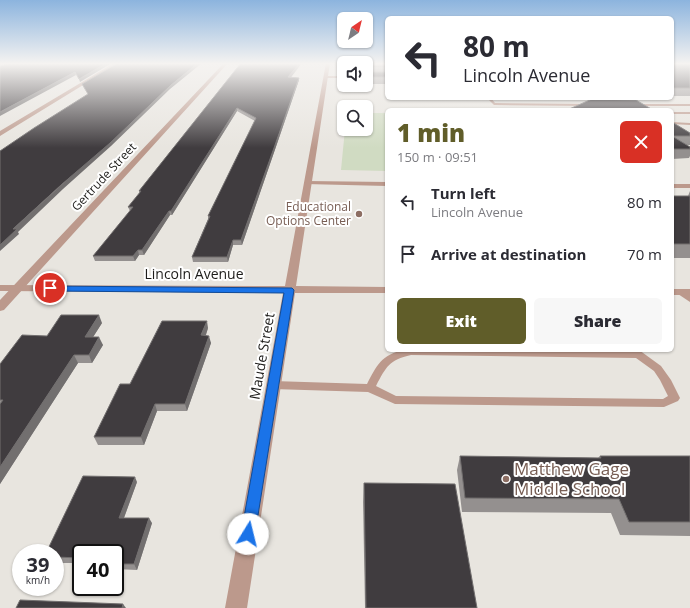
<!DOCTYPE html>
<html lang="en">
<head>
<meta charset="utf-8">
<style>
	body { margin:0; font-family:"Open Sans",sans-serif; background:#f7f7f7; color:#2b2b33; height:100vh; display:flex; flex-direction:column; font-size:15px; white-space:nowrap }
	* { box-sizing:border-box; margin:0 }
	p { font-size:13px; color:#7c7c81 }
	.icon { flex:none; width:22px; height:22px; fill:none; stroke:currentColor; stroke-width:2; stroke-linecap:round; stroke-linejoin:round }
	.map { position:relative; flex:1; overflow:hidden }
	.side { position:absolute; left:385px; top:108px; width:289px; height:244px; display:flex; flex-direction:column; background:#fff; border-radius:6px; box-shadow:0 1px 3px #0004 }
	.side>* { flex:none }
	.hud { position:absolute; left:385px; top:16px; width:289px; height:84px; border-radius:6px; box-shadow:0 1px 3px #0004; background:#fff; color:#2b2b33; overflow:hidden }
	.needle { width:26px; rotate:35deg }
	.tools { position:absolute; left:337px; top:12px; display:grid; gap:8px }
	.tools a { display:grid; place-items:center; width:36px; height:36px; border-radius:6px; background:#fff; box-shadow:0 1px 3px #0004; font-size:20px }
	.speed { position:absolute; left:12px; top:544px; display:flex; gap:8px; font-size:20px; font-weight:700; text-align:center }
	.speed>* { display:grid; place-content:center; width:52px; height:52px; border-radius:50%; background:#fff; box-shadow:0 1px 3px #0004; line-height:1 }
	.speed small { font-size:10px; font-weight:400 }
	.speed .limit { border:2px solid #111; border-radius:6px; background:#fff; color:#111 }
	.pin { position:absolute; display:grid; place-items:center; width:34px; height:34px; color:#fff; margin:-17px; border:2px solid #fff; border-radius:50%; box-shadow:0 1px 4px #0007 }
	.me { position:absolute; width:44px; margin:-22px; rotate:9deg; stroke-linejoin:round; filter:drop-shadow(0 0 3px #0008) }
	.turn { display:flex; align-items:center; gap:14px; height:84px; padding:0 12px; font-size:18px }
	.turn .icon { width:52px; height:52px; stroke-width:2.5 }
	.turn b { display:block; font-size:28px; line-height:34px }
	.round { display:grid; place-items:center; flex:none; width:42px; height:42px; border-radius:6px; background:#f7f7f7 }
	.head { display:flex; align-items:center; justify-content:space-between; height:68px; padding:0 12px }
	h1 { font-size:24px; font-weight:800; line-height:30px; color:#605d29 }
	.button { display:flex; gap:8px; margin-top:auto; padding:8px 12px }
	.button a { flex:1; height:46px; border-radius:6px; background:#605d29; color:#fff; font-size:16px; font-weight:800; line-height:46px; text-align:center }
	.button a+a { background:#f7f7f7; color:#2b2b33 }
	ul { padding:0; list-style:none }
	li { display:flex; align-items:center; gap:12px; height:52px; padding:0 12px }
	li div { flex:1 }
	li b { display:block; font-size:15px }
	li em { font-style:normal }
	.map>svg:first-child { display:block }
	.green { fill:#d0dbc2 }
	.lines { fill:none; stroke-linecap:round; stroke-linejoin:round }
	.service { fill:#bc998c; fill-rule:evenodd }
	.minor { fill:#bc998c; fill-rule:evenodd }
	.tertiary { fill:#bc998c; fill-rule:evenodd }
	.wall { fill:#94908f }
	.shaded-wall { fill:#726f6f }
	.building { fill:#403c3f; stroke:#726f6f }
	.route { fill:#1a73e8; stroke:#114b97 }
	.education-dot { fill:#8d6e63; stroke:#fff; stroke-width:1.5 }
	.labels { text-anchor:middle; stroke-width:4; stroke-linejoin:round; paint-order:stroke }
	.far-street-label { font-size:12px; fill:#1d1c1a; stroke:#fff }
	.far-education-label { font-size:12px; fill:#785e54; stroke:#fff; text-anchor:end }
	.street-label { font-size:14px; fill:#1d1c1a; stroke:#fff }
	.near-education-label { font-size:17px; fill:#785e54; stroke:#fff; text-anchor:start }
</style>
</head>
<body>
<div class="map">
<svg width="690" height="608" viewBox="0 0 690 608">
	<rect width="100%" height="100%" fill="#e8e5df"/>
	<path class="green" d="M366,113H387V171L341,170L345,129H366Z"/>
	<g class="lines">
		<path class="service" d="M371,63H378L374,65L375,69L387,70V72L372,71Z
			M324,76H344V78H325Z
			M487,98H491L495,103L591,104L593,105L591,106L494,105Z
			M634,104H690V106H632Z
			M672,112H690V114H672Z
			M672,122L690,123V125L672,124Z
			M307,181L387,182V186L305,184L304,183Z
			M672,184H690V188H672Z
			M681,289L690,295V302L678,294L677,292Z
			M404,350L630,351L629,350H639L661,366L671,380L680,398L678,401L664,407L395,404L368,392L273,389L269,388L268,385L269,382L273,381L367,384C377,365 381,355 404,350ZM411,355L636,358L654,371L660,380L668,396L663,399L396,396L376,386C386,367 389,360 411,355Z"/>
		<path class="minor" d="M114,63H119L0,136V131Z
			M224,63H228L4,310L0,311V300Z"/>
		<path class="tertiary" d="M326,63H330L296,286L387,287V293H295L247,608H225L283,293L0,291V285L285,286Z
			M672,289H690V295H672Z"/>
	</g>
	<path class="wall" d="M241,63L291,77L299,78V80L242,245H233L228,262H193L192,257L208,219V216L255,121L237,111L172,215H170L144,255H139L135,261H95L93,256L130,211L128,207L140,193L139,191Z
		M366,63L371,65H376V63H387V84H366Z
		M672,63H690V96H672Z
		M415,98H481V100L415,99Z
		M493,98H627V100L602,99Z
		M672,122L690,133V145H686L690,147V156L689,158L672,159Z
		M690,191V258H672V196H688Z
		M102,323L93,337L103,345L92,363H78L0,484V364L47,336Z
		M208,328L206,335L211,343L187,411H157L144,445H98L94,437Z
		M460,456L598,458L600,456H690V536L620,535L611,513L462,512L457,470Z
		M137,482L124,518L152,523L137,570L115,569V553H81V563H55V553Z
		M364,483L477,608H365L363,502Z"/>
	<path class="shaded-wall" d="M0,63H6L0,64Z
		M107,63H112L80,82L79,79Z
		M198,63H202L170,89L111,146L63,189L18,232L19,234L0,251V245L13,229L170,86Z
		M300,63H302L289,80L288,77Z
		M75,72L76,75L0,116V112Z
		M299,78V80L242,245L241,240Z
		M237,108V111L172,215L171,211Z
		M169,211L170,215L144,255L142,250Z
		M233,240V245L228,262L227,257Z
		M138,250L139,255L135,261L133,256Z
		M99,315L102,323L88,345L85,337Z
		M207,321L208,328L203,343L201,335Z
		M209,336L211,343L187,411L185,404Z
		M99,337L103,345L92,363L89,355Z
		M74,355L78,363L0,484V467Z
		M155,404L157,411L144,445L141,437Z
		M135,477L137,482L122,523L119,518Z
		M149,518L152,523L137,570L134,564Z
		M123,604L126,608H122Z"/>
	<path class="building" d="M11,63H107L79,79L75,72L0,112V66Z
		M118,63H198L170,86L110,143L61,185L13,229H17L0,245V151L34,128L88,94L82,84Z
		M241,63H300L288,77L299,78L241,240H233L227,257H192L210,216H208L256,118L237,108L171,211H169L142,250H138L133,256H93L133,207H128L141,191H139Z
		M353,63H371V65L387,66V67H366V63Z
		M672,63H690V88H672Z
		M366,72H387V77H366Z
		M592,99L636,100L653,110H567Z
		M672,122L690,133V136H672L690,147V149H672Z
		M672,196H690V244H672Z
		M61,315H99L85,337H99L89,355H74L0,467V404L3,400H0V364L22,335L47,336Z
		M162,321H207L201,335L209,336L185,404H155L141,437H94L120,384H130Z
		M460,456L601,458L600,456H690V522H629L619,499L465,498Z
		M83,476L135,477L119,518H149L134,564H115V553H81V558L55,557V553H46Z
		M364,483L455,484L477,608H366Z
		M20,600L123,604L122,608H16Z"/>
	<linearGradient id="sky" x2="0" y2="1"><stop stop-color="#8cb4de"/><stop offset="0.43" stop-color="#f5f3f1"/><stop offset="1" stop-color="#f5f3f1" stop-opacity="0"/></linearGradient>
	<rect width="690" height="148" fill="url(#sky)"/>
	<path class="route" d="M47,286L292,288L294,290L255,534L253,539L248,541L243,539L241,534L284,293L50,291L47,290L45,288Z"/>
	<g class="education-dot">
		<circle cx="359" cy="214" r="4"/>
		<circle cx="506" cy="479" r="4"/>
	</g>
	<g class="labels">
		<g class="far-street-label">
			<text transform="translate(104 177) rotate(-47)" y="4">Gertrude Street</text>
		</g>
		<g class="far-education-label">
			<text x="351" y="211">Educational<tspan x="351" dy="14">Options Center</tspan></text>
		</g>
		<g class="street-label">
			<text x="194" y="279">Lincoln Avenue</text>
			<text transform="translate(262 356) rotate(-80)" y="5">Maude Street</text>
		</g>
		<g class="near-education-label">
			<text x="514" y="475">Matthew Gage<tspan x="514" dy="20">Middle School</tspan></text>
		</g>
	</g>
</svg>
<div class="tools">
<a><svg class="needle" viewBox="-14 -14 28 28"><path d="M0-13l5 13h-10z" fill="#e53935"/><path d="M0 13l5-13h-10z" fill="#7c7c81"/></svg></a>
<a><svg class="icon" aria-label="sound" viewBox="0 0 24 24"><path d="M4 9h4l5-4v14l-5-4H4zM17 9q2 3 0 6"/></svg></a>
<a><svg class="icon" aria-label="search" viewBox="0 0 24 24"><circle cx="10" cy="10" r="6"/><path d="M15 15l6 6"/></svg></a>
</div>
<div class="speed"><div>39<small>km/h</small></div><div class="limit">40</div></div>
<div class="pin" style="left:50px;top:288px;background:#d93025"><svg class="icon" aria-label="arrive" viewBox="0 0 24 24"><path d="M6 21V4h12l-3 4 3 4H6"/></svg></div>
<svg class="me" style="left:248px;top:534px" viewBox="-20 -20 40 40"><circle r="19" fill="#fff"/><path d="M0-13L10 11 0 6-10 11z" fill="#1a73e8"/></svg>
<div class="hud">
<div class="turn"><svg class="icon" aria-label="left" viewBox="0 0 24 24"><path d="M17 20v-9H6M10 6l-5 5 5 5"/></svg><div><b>80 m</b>Lincoln Avenue</div></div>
</div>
<section class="side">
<div class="head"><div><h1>1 min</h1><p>150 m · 09:51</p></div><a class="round" style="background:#d93025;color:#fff"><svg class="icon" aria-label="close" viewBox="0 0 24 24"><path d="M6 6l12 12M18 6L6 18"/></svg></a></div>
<ul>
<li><svg class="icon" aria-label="left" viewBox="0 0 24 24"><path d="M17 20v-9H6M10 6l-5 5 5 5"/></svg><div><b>Turn left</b><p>Lincoln Avenue</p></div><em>80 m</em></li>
<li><svg class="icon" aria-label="arrive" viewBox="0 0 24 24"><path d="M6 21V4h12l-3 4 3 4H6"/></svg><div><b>Arrive at destination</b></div><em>70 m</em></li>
</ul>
<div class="button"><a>Exit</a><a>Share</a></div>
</section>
</div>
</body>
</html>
